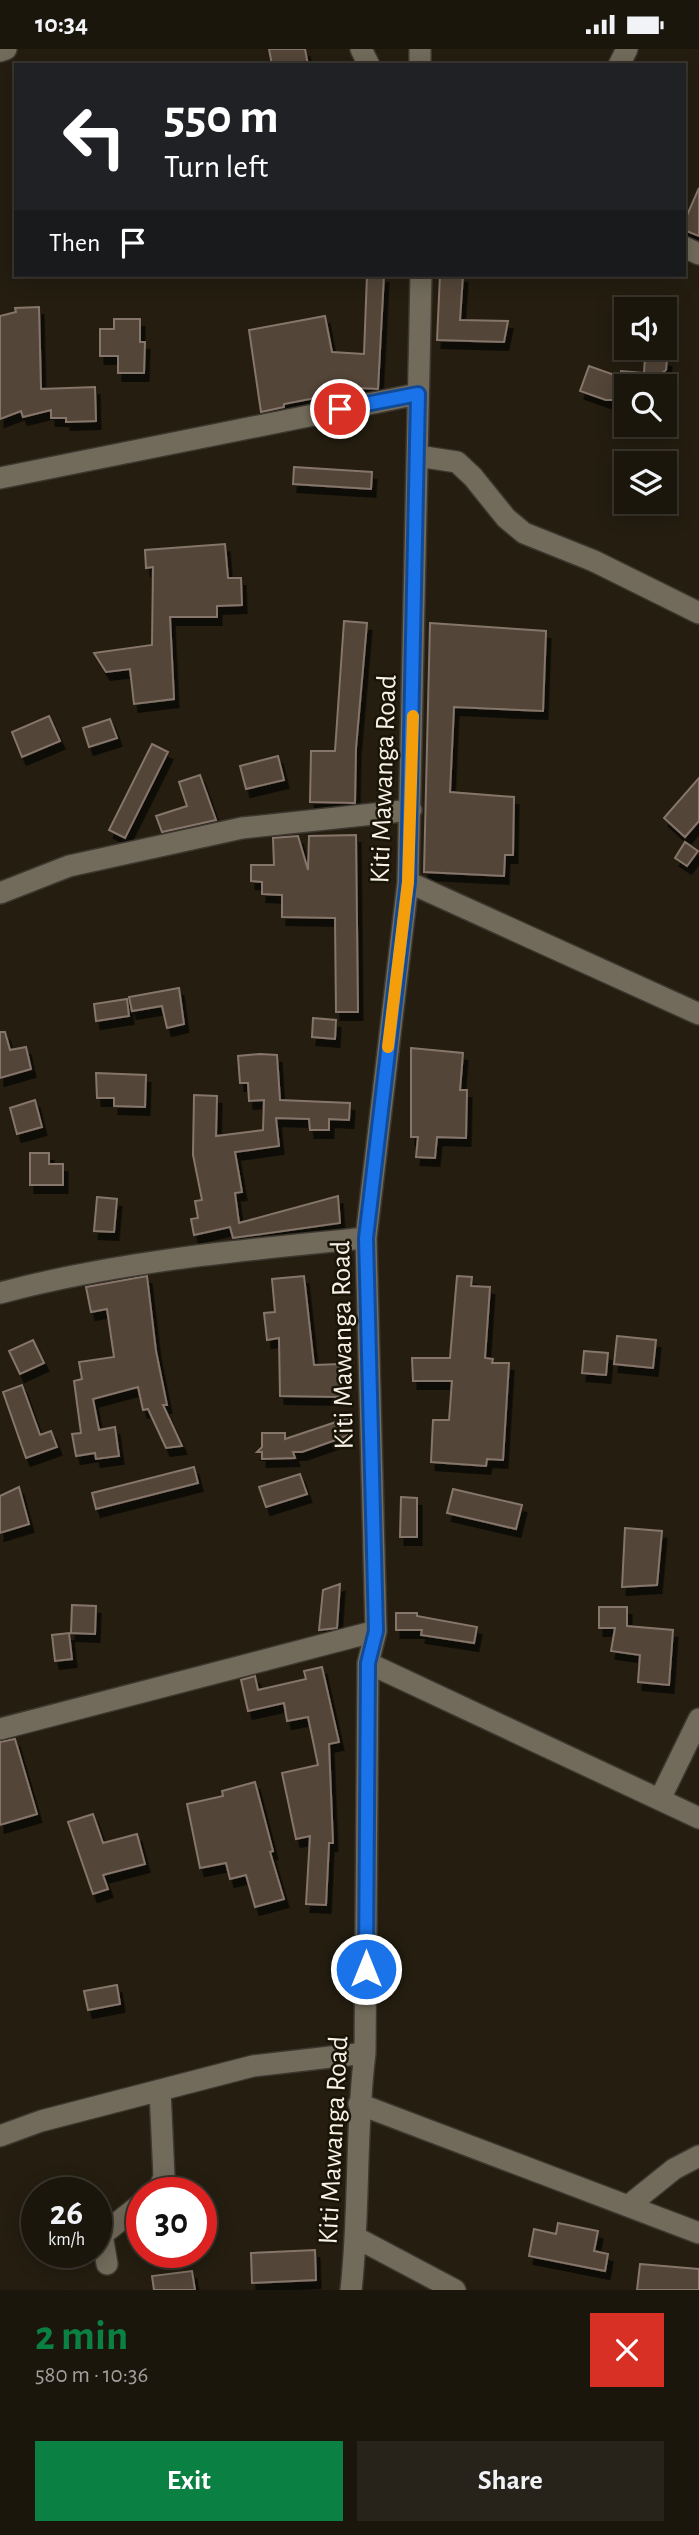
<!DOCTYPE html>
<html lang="en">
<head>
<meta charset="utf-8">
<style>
	body { margin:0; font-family:"Alegreya Sans",sans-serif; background:#28231a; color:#f1f3f6; height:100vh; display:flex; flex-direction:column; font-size:26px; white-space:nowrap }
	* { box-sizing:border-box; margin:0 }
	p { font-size:23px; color:#a09f9d }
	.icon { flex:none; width:38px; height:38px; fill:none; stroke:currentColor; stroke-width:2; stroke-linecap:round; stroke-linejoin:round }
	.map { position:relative; height:2241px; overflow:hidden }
	.side { display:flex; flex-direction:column; background:#1b160c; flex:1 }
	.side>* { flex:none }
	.hud { position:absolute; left:14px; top:14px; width:672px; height:214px; border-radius:0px; box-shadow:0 4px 18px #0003,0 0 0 2px #39352d; background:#202124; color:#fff; overflow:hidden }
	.controls { position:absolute; left:614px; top:248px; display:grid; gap:14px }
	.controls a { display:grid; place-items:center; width:63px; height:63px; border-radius:0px; background:#1b160c; box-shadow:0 4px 18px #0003,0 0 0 2px #39352d; font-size:35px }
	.speed { position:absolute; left:21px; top:2128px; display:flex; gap:14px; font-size:35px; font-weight:700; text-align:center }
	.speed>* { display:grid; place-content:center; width:91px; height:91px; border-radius:50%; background:#1b160c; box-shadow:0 4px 18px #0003,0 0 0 2px #39352d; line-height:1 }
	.speed small { font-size:18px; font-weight:400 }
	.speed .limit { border:10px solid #d22; background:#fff; color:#111 }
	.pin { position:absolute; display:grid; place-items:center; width:60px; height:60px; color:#fff; margin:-30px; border:4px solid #fff; border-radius:50%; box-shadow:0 2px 7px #0007 }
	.me { position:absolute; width:77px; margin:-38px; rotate:0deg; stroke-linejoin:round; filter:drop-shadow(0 0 5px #0008) }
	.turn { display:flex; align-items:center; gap:24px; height:147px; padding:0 35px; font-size:32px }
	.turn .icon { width:91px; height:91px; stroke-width:2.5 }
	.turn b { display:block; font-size:49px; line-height:60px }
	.then { display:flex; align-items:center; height:66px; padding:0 35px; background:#0003; gap:14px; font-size:26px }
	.round { display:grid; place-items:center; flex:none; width:74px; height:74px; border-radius:0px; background:#28231a }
	.summary { display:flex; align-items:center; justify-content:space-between; height:119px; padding:0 35px }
	h1 { font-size:42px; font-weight:700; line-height:52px; color:#0b8043 }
	.button { display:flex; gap:14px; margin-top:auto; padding:14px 35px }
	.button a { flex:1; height:80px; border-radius:0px; background:#0b8043; color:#fff; font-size:28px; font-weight:700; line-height:80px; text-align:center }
	.button a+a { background:#28231a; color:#f1f3f6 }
	.status { display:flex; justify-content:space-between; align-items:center; height:49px; padding:0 35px; background:#1b160c; direction:ltr }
	.status svg { height:19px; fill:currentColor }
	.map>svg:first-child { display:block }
	.building { fill:#524439; stroke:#85756a; stroke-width:2; filter:url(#shadow) }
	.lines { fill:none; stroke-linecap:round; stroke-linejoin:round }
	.minor-casing { stroke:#3c372f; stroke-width:24 }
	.minor { stroke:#726b5b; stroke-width:21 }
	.route-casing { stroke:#114b97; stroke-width:18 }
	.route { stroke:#1a73e8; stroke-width:12 }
	.slow { stroke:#f59e0b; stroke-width:12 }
	.labels { text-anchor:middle; stroke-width:5; stroke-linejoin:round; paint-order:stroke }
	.street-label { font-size:28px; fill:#f7f2e9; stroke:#1a1407 }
</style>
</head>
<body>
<div class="status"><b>10:34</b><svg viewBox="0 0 49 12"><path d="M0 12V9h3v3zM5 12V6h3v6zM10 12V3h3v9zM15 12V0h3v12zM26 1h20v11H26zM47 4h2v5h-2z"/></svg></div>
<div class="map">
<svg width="699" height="2241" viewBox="0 0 699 2241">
	<defs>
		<filter id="shadow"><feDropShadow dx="4.5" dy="8" stdDeviation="0" flood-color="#0009"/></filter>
	</defs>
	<rect width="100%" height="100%" fill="#241d10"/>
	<path class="building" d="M269,0H305L308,16H272Z
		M699,139V187L684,181V173Z
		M367,226H384L378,340L339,338L341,344L284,355V358L261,363L249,281L325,267L332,303L364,305Z
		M440,226H463L460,271L508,272L504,293L437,291Z
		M39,258L41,340L95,338L96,372L66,373V369H51V361L23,368L21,362L0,370V267L16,263L15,259Z
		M114,270H140V293H145L144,324H118V307H100V280H114Z
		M645,308L667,310L666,321L659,326L671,327V338H626V351H606L580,342L589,317L620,328L621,322L644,324Z
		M294,418L372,423L371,440L293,435Z
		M225,495L228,529H241L242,556L217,557V568H170L174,650L134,655L130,620L106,623L94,604L152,596L153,518L146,519L145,501Z
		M344,572L367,574L356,699L355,754L310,753L311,702H335Z
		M430,574L546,582L543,662L454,658L450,743L514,748L513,806H505L504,827L424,823Z
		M49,667L60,692L22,708L12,683Z
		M110,670L117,689L89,698L83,679Z
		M152,695L168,703L125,789L109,781Z
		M278,707L284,731L246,740L240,717Z
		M200,726L216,771L162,783L156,767L187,757L179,733Z
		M699,729V772L685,788L664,769Z
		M356,786L358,963H336L335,869L282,868V846L262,845V833L251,832V816H274L273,789L298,787L308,821L309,787Z
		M685,793L698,802L687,817L675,809Z
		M179,939L184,975L167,979L162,957L132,962L129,948Z
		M127,950L129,967L96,972L94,955Z
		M313,969L336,971L335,990L312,988Z
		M0,983H5L10,1001L26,998L31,1020L0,1029Z
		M411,999L463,1004L460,1041H467L466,1089L437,1088L435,1109L416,1108L418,1088H411Z
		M260,1005L277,1006L280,1051L350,1054L349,1071L329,1070V1081H310L309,1070L276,1069L279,1097L235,1103L242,1143L235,1144L239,1174L338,1147L340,1174L233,1189L230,1178L194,1186L191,1170L198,1169L195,1152L202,1151L193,1106L194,1046L217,1047L216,1087L263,1081L264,1051L249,1052L248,1034H240L238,1007Z
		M96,1024L146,1026L145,1058L114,1057V1049H97Z
		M35,1051L42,1078L17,1085L10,1059Z
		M30,1104H49V1115H63V1136H30Z
		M97,1148L117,1150L114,1183L94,1182Z
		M147,1227L156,1302L167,1356H163L182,1397L166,1399L148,1360L143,1361L138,1338L93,1350L99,1381L115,1378L119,1407L96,1410L95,1404L76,1407L72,1385L81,1384L74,1332L82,1330L79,1313L114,1308L107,1260L91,1263L86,1238Z
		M304,1227L314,1316L340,1315L339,1348L280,1347L279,1289L267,1291L264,1264L275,1263L272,1230Z
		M457,1227L472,1228L471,1237L490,1238L485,1309L493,1310L492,1314H509L503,1411L487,1410L486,1417L431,1413L433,1371H449L452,1332H413L412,1309H450Z
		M617,1287L656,1291L653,1319L614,1315Z
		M33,1291L44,1314L20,1325L9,1302Z
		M584,1302L608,1304L606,1326L582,1324Z
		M22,1336L40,1386L51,1382L57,1398L26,1409L3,1343Z
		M348,1369L347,1387L302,1403H293L295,1409L262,1410V1403H257L262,1398V1384H285V1390Z
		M194,1418L198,1434L96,1460L92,1444Z
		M300,1425L307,1445L266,1458L259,1438Z
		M19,1438L29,1475L0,1484V1447Z
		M453,1440L522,1456L516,1480L447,1464Z
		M401,1448L417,1449V1488H400Z
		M625,1479L662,1482L657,1536L622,1538Z
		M340,1535L337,1579L319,1581L323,1541Z
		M72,1556L96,1557L95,1585L71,1584Z
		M599,1558H627V1577L673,1581L669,1636L638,1633L640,1606L611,1602L615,1579H599Z
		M396,1564H417V1567L477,1578L474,1594L421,1586L422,1581H396Z
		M69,1584L72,1610L55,1612L52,1586Z
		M322,1618L339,1693L329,1695L333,1794H329L326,1856L306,1855L310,1787L296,1790L282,1724L318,1716L308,1668L287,1672L284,1654L248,1662L241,1631L255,1627L258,1641L306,1630L304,1622Z
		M15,1690L37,1765L0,1776V1693Z
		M255,1733L273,1802L270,1803L284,1850L255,1858L246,1826L230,1830L226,1814L200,1819L187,1755L223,1747L222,1742Z
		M93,1765L103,1794L137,1785L145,1815L103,1826L108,1840L93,1845L68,1773Z
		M117,1936L120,1955L88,1961L84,1942Z
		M558,2174L598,2182L594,2202L608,2205L605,2222L529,2207L534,2180L556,2185Z
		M315,2201L316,2231L252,2234L251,2204Z
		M640,2215L699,2220V2241H637Z
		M192,2222L195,2241H154L152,2227Z"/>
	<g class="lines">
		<defs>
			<path id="minor" d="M361,0L369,16
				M0,2L6,0
				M420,16V0
				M619,16L627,0
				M684,198L699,205
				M418,407L457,413L473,428L506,469L524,484L594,512L699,564
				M0,429L418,345
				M408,833L699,965
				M0,844L69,817L242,779L411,761
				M0,1244C120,1212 243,1201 366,1189
				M368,1614L699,1769
				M0,1680L376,1582
				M660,1750L699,1670
				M359,2055L699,2184
				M0,2087L41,2072L253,2017L365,2004
				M157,2144L164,2128L160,2041
				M628,2157L674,2120L699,2107
				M357,2189L455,2241
				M107,2215L102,2186L142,2154
				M351,2241C360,2162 355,2083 365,2004L368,1614L376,1582L366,1189L408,833L421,226"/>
		</defs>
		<use href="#minor" class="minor-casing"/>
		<use href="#minor" class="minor"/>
	</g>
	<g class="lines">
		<defs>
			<path id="route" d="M340,360L418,345L408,833L366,1189L376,1582L368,1614L366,1920"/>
		</defs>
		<use href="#route" class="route-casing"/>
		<use href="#route" class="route"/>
		<path class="slow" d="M388,998L408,833L413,667"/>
	</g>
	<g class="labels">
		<g class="street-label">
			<text transform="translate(382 730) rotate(-88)" y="10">Kiti Mawanga Road</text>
			<text transform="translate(341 1296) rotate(-91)" y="10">Kiti Mawanga Road</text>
			<text transform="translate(332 2091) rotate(-87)" y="10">Kiti Mawanga Road</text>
		</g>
	</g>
</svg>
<div class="controls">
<a><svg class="icon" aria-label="sound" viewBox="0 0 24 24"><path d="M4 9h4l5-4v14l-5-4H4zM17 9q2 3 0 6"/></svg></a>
<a><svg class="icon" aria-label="search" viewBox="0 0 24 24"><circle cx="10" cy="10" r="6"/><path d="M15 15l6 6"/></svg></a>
<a><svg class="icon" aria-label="layers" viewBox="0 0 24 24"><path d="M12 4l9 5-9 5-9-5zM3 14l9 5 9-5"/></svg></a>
</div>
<div class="speed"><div>26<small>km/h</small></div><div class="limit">30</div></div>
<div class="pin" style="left:340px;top:360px;background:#d93025"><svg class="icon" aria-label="arrive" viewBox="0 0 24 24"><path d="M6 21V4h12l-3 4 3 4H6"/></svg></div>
<svg class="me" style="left:366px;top:1920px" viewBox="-20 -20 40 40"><circle r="17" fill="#1a73e8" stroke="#fff" stroke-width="3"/><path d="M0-11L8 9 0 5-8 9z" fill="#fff"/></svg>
<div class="hud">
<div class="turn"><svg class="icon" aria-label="left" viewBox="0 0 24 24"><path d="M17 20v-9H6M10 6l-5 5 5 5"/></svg><div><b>550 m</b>Turn left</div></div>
<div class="then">Then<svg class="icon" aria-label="arrive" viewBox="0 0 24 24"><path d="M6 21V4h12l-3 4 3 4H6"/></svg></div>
</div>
</div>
<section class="side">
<div class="summary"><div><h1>2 min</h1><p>580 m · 10:36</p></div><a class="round" style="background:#d93025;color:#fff"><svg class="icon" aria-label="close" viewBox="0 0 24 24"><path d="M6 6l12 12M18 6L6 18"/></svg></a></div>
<div class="button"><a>Exit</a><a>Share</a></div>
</section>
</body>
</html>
